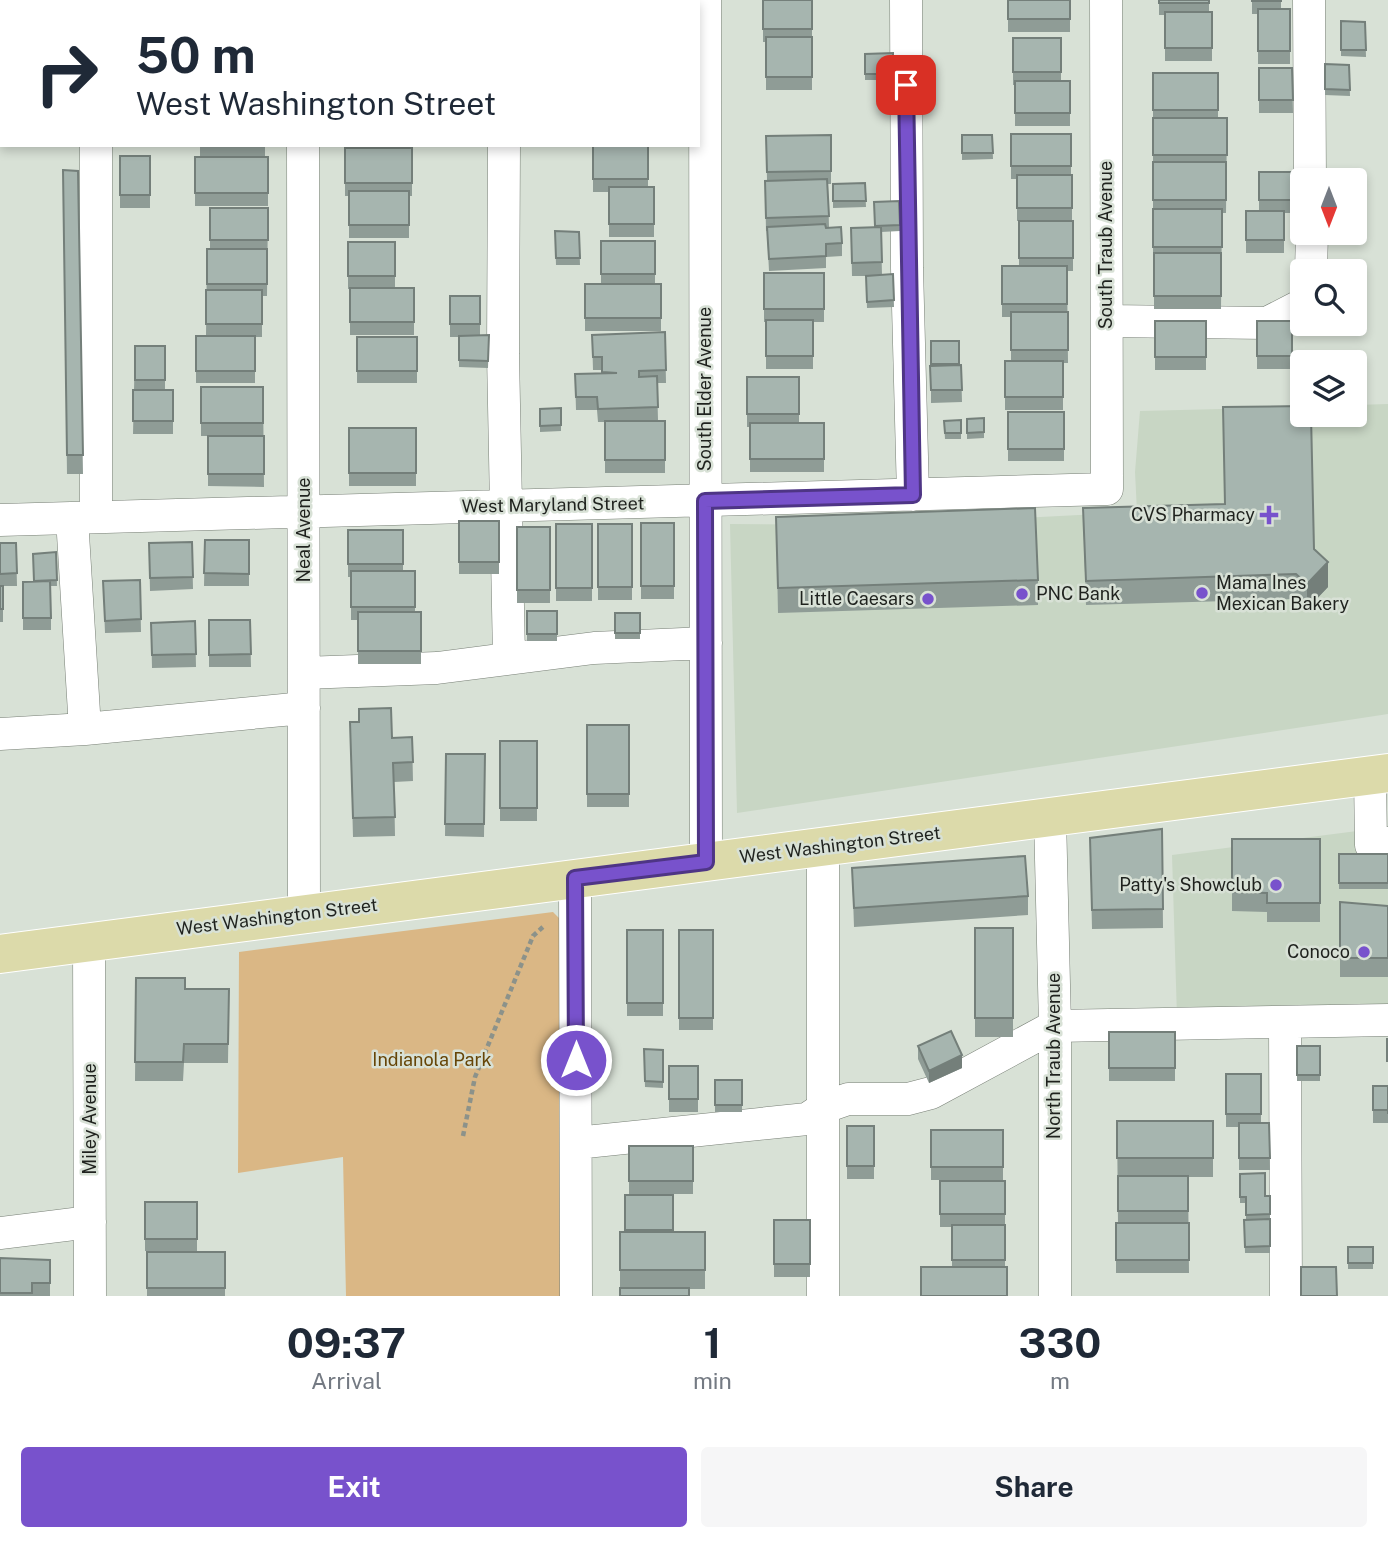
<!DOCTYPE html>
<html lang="en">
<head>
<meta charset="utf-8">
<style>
	body { margin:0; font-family:"Public Sans",sans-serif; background:#f6f6f7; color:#1f2937; height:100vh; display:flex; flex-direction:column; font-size:26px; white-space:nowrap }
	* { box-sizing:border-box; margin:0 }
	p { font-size:23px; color:#747a83 }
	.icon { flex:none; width:38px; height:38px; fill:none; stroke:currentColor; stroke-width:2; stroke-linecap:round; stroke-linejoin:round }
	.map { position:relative; height:1296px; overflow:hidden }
	.drawer { display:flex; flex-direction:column; background:#fff; flex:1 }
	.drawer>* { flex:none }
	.banner { position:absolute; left:0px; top:0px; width:700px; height:147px; box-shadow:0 4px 10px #0003; background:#fff; color:#1f2937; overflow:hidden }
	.needle { width:46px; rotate:180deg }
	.controls { position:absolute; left:1290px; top:168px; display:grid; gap:14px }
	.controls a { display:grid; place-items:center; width:77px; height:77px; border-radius:7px; background:#fff; box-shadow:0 4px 10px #0003; font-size:35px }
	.pin { position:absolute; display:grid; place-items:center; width:60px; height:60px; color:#fff; margin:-30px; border-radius:14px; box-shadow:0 4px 10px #0006 }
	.me { position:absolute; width:77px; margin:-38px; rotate:0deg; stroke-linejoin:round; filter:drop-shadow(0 0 5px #0008) }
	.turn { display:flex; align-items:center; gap:24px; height:147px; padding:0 21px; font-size:32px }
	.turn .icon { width:91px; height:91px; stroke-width:2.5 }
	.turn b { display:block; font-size:49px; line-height:60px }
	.eta { display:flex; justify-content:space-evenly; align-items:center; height:119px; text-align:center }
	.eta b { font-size:42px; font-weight:700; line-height:49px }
	.button { display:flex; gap:14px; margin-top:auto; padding:14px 21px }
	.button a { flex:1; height:80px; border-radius:7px; background:#7852cc; color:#fff; font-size:28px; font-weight:700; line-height:80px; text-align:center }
	.button a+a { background:#f6f6f7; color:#1f2937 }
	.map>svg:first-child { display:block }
	.built { fill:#c8d6c4 }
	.green { fill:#dab785 }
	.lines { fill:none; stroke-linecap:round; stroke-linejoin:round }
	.minor-casing { stroke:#777f75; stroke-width:33 }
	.major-casing { stroke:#fff; stroke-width:40 }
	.path { stroke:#8c928a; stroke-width:4.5; stroke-dasharray:5 3.5; stroke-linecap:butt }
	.minor { stroke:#fff; stroke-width:32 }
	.major { stroke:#dcdaaa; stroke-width:38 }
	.wall { fill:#8f9c96 }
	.shaded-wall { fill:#747f7a }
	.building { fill:#a6b5af; stroke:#747f7a; stroke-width:2 }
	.route-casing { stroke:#4e3585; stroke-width:18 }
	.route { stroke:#7852cc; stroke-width:12 }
	.poi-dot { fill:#7852cc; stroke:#d8e1d6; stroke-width:2.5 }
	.labels { text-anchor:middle; stroke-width:5; stroke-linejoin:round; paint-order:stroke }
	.street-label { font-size:18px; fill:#1f221e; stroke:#d8e1d6 }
	.poi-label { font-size:18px; fill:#1f221e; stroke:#d8e1d6; text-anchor:end }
	.park-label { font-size:18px; fill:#664507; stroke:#d8e1d6 }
</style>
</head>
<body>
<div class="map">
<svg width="1388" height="1296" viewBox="0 0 1388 1296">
	<rect width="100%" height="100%" fill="#d8e1d6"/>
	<path class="built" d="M1388,404V714L737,813L730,524L888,525L1137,512L1135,472L1140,411L1302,407V415H1354L1355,405Z
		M1388,827V1010L1177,1017L1172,855Z"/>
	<path class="green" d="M553,912L563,922L565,1296H346L343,1157L238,1173L239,952Z"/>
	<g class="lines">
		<defs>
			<path id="minor" d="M303,0V2
				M504,0V2
				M705,0L706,862
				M906,0L907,268L913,495
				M1309,0L1310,180
				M0,44H2
				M96,145V517
				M303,145L304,914
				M504,145L503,354L509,657
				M1311,271L1312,233
				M1107,321L1267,323L1302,305
				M0,520L1107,489L1106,0
				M304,673L437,668L594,648L706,643
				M85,729L304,708
				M0,734L85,729L72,518
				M1370,775L1371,845L1388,843
				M1050,817L1055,1026V1296
				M575,878L576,1296
				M89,942L90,1296
				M1285,1022L1286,1296
				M576,1143L807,1119L825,1107L848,1099H908L931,1093L1055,1026L1388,1020
				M0,1233L90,1222
				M823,1296V847"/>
			<path id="major" d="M0,954L1388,773"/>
		</defs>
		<use href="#minor" class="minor-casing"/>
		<use href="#major" class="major-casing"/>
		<path class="path" d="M463,1136L475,1077L533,936L544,926"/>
		<use href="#minor" class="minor"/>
		<use href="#major" class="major"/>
	</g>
	<path class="wall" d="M0,0H85L2,2V3H0Z
		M763,0H812V90H766V42H763Z
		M1008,0H1070V32H1008Z
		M1159,0H1209V12H1212V61H1165V15H1159Z
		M1252,0H1281V9H1290V64H1258V14H1252Z
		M1341,21L1365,22L1366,57L1341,56Z
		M1013,38H1061V81H1070V126H1015V85H1013Z
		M893,53V80H865V54Z
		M1325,64L1349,65L1350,96L1325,95Z
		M1259,68H1292L1293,113H1259Z
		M1153,73H1218V118H1227L1226,213H1222L1221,309H1154V260H1153Z
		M1011,134H1071V175H1072V221H1017V179H1011Z
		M831,135V184H828L829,228L842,243V256L826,257V268L769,271L767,231H766L765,181L767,180L766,136Z
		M962,135H992L993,159L962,160Z
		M200,145H265V156H200Z
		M351,145H399V148H412V196H409V238H349V196H345V148H351Z
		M593,145H648V187H654V237H609V192H593Z
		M120,156H150V208H120Z
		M195,157H268V206H195Z
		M63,170L78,171L83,474H67Z
		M1259,172H1293V213H1284V253H1246V211H1259Z
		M865,183L866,207L833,208V184Z
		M899,201L900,231L881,232L882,275L893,274L894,307L867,308L866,276H852L851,228H875L874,202Z
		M210,208H268L267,296H262V337H255V383H196V336H206L207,249H210Z
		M1019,221H1073V271H1067L1068,363H1063V410H1005V361H1011V317H1002V266H1019Z
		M555,231L579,232L580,265H556Z
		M601,241H655V284H661V331H585V284H601Z
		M348,242H395V288H414V335H350V289H348Z
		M764,273H824V322H813V369H766V322H764Z
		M450,296H480V335H489L488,368L459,367V337H450Z
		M1155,321H1206V370H1155Z
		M1257,321H1292V369H1257Z
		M665,332L666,383H657L658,420L620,421H665V473H605V422H598L597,410H576L575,374L602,373V370H593L592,335Z
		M357,337H417V383H357Z
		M931,341L959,365H961L962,402L931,403Z
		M135,346H165V390H173V434H133Z
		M747,377H799V423H824V472H750V427H747Z
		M201,387H263L264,487L208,486V436H201Z
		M561,408V431L540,432V409Z
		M1008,412H1064V461H1008Z
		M984,418V438L967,439V419Z
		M961,420V439H945L944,421Z
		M349,428H416V486H349Z
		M1083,508L1314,549L1328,587L1307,609L1296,599L1086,605Z
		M776,517L1038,580V605L778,613Z
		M459,521H499V574H459Z
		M641,523H674V599H641Z
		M556,524H592V601H556Z
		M598,524H632V600H598Z
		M517,527H550V603H517Z
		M348,530H403V571H415V612H421V664H358V620H351V577H348Z
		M205,540H249V586H204Z
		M192,542L193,589L150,591L149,543Z
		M0,543H16L17,586H3V622H0Z
		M56,552L57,586H51V630H23V582H34Z
		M140,580L141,632L105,633L103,581Z
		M527,611H557V641H527Z
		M615,613H640V639H615Z
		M209,620H250L251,667H209Z
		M195,621L196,667L152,668L151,623Z
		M350,722L392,738L412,737L413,781L394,782L395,836L353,837Z
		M587,725H629V807H587Z
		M500,741H537V821H500Z
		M446,754H485L484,837L445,836Z
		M1162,829L1163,928L1092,929L1090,838Z
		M1232,839H1320V922H1267V912L1232,911Z
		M1339,854H1388V889H1339Z
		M852,868L1028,896V915L854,927Z
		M1340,902L1388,906V977H1340Z
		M975,928H1013V1037H975Z
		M627,930H663V1016H627Z
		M679,930H713V1030H679Z
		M136,978L185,989H229L228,1063H184L183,1081H135Z
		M1109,1032H1175V1081H1109Z
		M918,1046L962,1068L929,1083L918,1059Z
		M1297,1046H1320V1081H1297Z
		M644,1049L663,1050V1088L645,1087Z
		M669,1066H698V1112H669Z
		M1226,1074H1261V1123H1269L1270,1170H1239V1127H1226Z
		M715,1080H742V1112H715Z
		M1373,1086H1388V1127V1123H1373Z
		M1117,1121H1213V1177H1188L1189,1273H1116V1223H1118Z
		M847,1126H874V1179H847Z
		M931,1130H1003V1180H931Z
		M629,1146H693V1194H629Z
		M1240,1174L1265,1196H1270V1253H1245L1244,1220H1246V1203H1240Z
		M940,1181H1005V1267H952V1227H940Z
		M625,1195H673V1232H705V1289H689L620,1296V1232H625Z
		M145,1202H197V1251H145Z
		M774,1220H810V1277H774Z
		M1348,1247H1373V1269H1348Z
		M147,1252H225V1296H147Z
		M0,1258L50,1260V1296H0Z"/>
	<path class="shaded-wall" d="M1328,562V587L1307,609V584Z
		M962,1055V1068L929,1083V1071Z"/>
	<path class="building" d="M350,0H496V2H350Z
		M602,0H656V2H602Z
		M763,0H812V29H763Z
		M1008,0H1070V19H1008Z
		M1159,0H1209V3H1159Z
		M1252,0H1281V1H1252Z
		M1258,9H1290V51H1258Z
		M1165,12H1212V48H1165Z
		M1341,21L1365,22L1366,50H1341Z
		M766,37H812V77H766Z
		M1013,38H1061V72H1013Z
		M893,53V74H865V54Z
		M1325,64L1349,65L1350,90L1325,89Z
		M1259,68H1292L1293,100H1259Z
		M1153,73H1218V110H1153Z
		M1015,81H1070V113H1015Z
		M1153,118H1227V155H1153Z
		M1011,134H1071V166H1011Z
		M831,135V171L767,172L766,136Z
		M962,135H992L993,153H962Z
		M593,145H648V179H593Z
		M345,148H412V183H345Z
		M120,156H150V195H120Z
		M195,157H268V193H195Z
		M1153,162H1226V200H1153Z
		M63,170L78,171L83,455H67Z
		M1259,172H1293V200H1259Z
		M1017,175H1072V208H1017Z
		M827,179L829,216L766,218L765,181Z
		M865,183L866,201H833V184Z
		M609,187H654V224H609Z
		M349,191H409V225H349Z
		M899,201L900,225L875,226L874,202Z
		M210,208H268V240H210Z
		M1153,209H1222V247H1153Z
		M1246,211H1284V240H1246Z
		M1019,221H1073V258H1019Z
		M825,224L826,228L841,227L842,243L826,244V256L769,259L767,227Z
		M881,227L882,262L852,263L851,228Z
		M555,231L579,232L580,258H556Z
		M601,241H655V274H601Z
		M348,242H395V276H348Z
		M207,249H267V284H207Z
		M1154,253H1221V296H1154Z
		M1002,266H1067V304H1002Z
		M764,273H824V309H764Z
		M893,274L894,300L867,302L866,276Z
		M585,284H661V318H585Z
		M350,288H414V322H350Z
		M206,290H262V324H206Z
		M450,296H480V324H450Z
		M1011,312H1068V350H1011Z
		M766,320H813V356H766Z
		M1155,321H1206V357H1155Z
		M1257,321H1292V356H1257Z
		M665,332L666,370L639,371V377L657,376L658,407L598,409L597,397H576L575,374L617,373L602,372V357H593L592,335Z
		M489,335L488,361L459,360V336Z
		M196,336H255V371H196Z
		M357,337H417V371H357Z
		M931,341H959V364H931Z
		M135,346H165V380H135Z
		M1005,361H1063V397H1005Z
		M961,365L962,390H931L930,366Z
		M747,377H799V414H747Z
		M201,387H263V423H201Z
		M133,390H173V421H133Z
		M1302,406V415H1311L1314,549L1328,562L1307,584L1296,574L1086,581L1083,508L1225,504L1223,407Z
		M561,408V425L540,426V409Z
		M1008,412H1064V449H1008Z
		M984,418V432L967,433V419Z
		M961,420V433H945L944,421Z
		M605,421H665V460H605Z
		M750,423H824V459H750Z
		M349,428H416V473H349Z
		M208,436H264V474H208Z
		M1035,508L1038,580L778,588L776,517Z
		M459,521H499V562H459Z
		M641,523H674V586H641Z
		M556,524H592V588H556Z
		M598,524H632V587H598Z
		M517,527H550V590H517Z
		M348,530H403V564H348Z
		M205,540H249V574L204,573Z
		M192,542L193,577L150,578L149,543Z
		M0,543H16L17,573L0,574Z
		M56,552L57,580L34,581L33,554Z
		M351,571H415V607H351Z
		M140,580L141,619L105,621L103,581Z
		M50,581L51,618H23V582Z
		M0,586H3V609H0Z
		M527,611H557V634H527Z
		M358,612H421V651H358Z
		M615,613H640V633H615Z
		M209,620H250L251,654L209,655Z
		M195,621L196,654L152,655L151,623Z
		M391,708L392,738L412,737L413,762L393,763L395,817L353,818L350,722H359V709Z
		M587,725H629V794H587Z
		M500,741H537V808H500Z
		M446,754H485L484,824H445Z
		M1162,829L1163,909L1092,910L1090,838Z
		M1232,839H1320V903H1267V893L1232,892Z
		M1339,854H1388V883H1339Z
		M1025,856L1028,896L854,908L852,868Z
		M1340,902L1388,906V958H1340Z
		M975,928H1013V1018H975Z
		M627,930H663V1003H627Z
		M679,930H713V1018H679Z
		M136,978H185V989H229L228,1044H184L183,1062H135Z
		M951,1031L962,1055L929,1071L918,1046Z
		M1109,1032H1175V1068H1109Z
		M1387,1039H1388V1061H1387Z
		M1297,1046H1320V1075H1297Z
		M644,1049L663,1050V1082L645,1081Z
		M669,1066H698V1099H669Z
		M1226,1074H1261V1114H1226Z
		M715,1080H742V1105H715Z
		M1373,1086H1388V1114V1110H1373Z
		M1117,1121H1213V1158H1117Z
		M1239,1123H1269L1270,1158H1239Z
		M847,1126H874V1166H847Z
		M931,1130H1003V1167H931Z
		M629,1146H693V1181H629Z
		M1265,1173V1196H1270V1214L1246,1215V1197H1240V1174Z
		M1118,1176H1188V1211H1118Z
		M940,1181H1005V1214H940Z
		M625,1195H673V1230H625Z
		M145,1202H197V1239H145Z
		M1270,1219V1246L1245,1247L1244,1220Z
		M774,1220H810V1264H774Z
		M1116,1223H1189V1260H1116Z
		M952,1225H1005V1260H952Z
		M620,1232H705V1270H620Z
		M1348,1247H1373V1263H1348Z
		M147,1252H225V1288H147Z
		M0,1258L50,1260V1283H32V1293H0Z
		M921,1267H1007V1296H921Z
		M1301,1267H1336L1337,1296H1301Z
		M620,1288H689V1296H620Z"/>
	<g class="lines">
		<defs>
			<path id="route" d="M576,1060L575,878L706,862L705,501L913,495L906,85"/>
		</defs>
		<use href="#route" class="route-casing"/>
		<use href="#route" class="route"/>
	</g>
	<g class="poi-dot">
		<path d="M1265.5 504.5h7v7h7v7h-7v7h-7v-7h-7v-7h7z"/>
		<circle cx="1202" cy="593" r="7"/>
		<circle cx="1022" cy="594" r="7"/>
		<circle cx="928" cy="599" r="7"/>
		<circle cx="1276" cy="885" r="7"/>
		<circle cx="1364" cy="952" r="7"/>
	</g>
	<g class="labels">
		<g class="street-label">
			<text transform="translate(1106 245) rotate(-90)" y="6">South Traub Avenue</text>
			<text transform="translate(705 389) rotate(-90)" y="6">South Elder Avenue</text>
			<text transform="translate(553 505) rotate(-1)" y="6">West Maryland Street</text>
			<text transform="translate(304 530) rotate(-90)" y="6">Neal Avenue</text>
			<text transform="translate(840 845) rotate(-7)" y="6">West Washington Street</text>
			<text transform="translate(277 917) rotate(-7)" y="6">West Washington Street</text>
			<text transform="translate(1054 1056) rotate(-90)" y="6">North Traub Avenue</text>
			<text transform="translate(90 1119) rotate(-90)" y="6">Miley Avenue</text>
		</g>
		<g class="poi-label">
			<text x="1255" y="521">CVS Pharmacy</text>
			<text x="1216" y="589" text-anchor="start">Mama Ines<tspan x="1216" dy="21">Mexican Bakery</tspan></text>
			<text x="1036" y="600" text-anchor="start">PNC Bank</text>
			<text x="914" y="605">Little Caesars</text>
			<text x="1262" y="891">Patty's Showclub</text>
			<text x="1350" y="958">Conoco</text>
		</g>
		<g class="park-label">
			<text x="432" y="1066">Indianola Park</text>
		</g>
	</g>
</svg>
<div class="controls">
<a><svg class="needle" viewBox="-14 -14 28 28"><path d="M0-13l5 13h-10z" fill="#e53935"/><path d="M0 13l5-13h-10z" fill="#747a83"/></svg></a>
<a><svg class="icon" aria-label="search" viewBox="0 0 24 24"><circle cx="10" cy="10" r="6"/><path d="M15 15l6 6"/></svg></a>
<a><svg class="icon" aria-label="layers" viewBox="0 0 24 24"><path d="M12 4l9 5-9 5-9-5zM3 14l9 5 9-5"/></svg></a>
</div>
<div class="pin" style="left:906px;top:85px;background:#d93025"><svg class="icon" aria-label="arrive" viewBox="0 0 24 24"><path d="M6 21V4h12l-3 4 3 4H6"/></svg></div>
<svg class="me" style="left:576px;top:1060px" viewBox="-20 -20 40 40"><circle r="17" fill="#7852cc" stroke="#fff" stroke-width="3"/><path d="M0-11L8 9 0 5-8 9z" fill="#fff"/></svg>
<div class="banner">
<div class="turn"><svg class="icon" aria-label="right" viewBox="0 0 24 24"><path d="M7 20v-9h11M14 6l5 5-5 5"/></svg><div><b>50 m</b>West Washington Street</div></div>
</div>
</div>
<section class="drawer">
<div class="eta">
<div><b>09:37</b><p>Arrival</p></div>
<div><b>1</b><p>min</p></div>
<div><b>330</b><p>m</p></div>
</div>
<div class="button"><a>Exit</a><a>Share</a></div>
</section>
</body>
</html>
